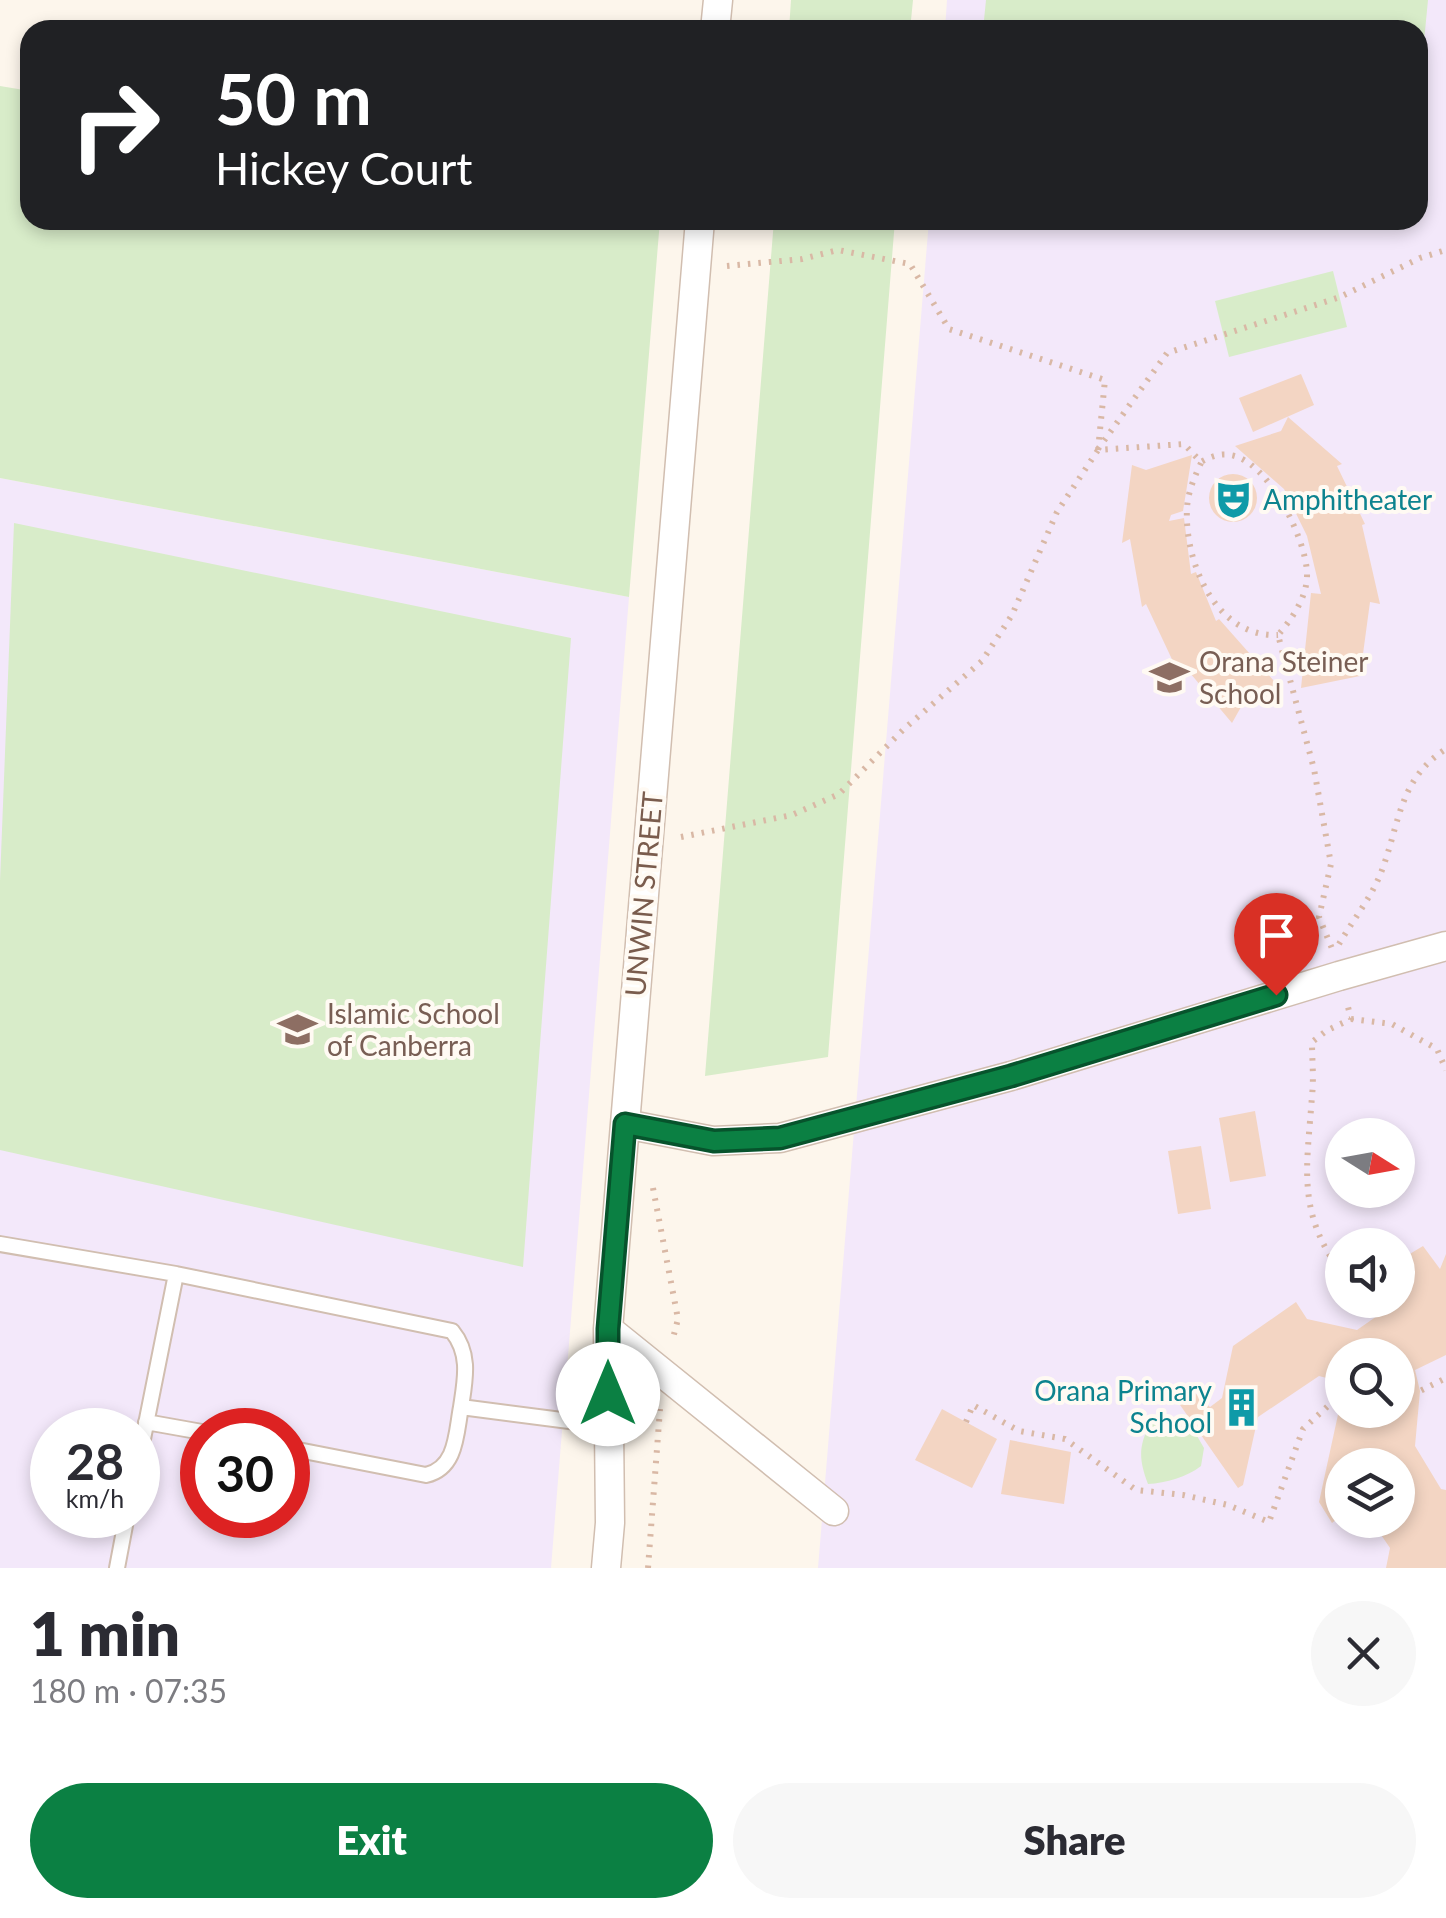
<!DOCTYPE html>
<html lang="en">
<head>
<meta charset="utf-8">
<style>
	body { margin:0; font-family:Lato,sans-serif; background:#f7f7f7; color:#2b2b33; height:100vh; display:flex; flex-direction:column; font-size:38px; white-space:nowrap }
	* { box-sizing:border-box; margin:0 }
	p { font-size:32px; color:#7c7c81 }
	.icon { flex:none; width:55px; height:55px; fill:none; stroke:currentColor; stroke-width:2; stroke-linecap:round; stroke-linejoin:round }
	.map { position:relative; height:1568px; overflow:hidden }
	.side { display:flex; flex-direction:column; background:#fff; flex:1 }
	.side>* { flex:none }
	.banner { position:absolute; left:20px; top:20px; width:1408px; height:210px; border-radius:30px; box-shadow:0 5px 15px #0003; background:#202124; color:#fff; overflow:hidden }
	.needle { width:65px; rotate:101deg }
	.tools { position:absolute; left:1325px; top:1118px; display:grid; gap:20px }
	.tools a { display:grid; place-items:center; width:90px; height:90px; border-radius:50%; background:#fff; box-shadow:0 5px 15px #0003; font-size:50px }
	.speed { position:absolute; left:30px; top:1408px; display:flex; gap:20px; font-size:50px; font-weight:700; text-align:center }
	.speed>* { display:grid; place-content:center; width:130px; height:130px; border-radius:50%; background:#fff; box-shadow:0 5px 15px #0003; line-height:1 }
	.speed small { font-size:25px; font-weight:400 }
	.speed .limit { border:15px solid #d22; background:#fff; color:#111 }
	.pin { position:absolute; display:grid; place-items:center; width:85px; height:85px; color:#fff; margin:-102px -42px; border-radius:50% 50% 50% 0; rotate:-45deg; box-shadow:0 0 10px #0007 }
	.pin .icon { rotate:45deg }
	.me { position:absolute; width:110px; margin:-55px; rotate:0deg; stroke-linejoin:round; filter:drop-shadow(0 0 8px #0008) }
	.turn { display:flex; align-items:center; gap:35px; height:210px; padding:0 30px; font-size:45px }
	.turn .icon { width:130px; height:130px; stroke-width:2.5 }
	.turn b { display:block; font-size:70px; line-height:85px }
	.round { display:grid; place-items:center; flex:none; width:105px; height:105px; border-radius:52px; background:#f7f7f7 }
	.summary { display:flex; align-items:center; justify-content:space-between; height:170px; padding:0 30px }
	h1 { font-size:60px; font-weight:800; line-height:75px }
	.cta { display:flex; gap:20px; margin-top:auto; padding:20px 30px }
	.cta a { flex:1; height:115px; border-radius:60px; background:#0b8043; color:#fff; font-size:40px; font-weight:800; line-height:115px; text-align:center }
	.cta a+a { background:#f7f7f7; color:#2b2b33 }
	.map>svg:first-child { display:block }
	.education { fill:#f3e8fa; fill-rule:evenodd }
	.green { fill:#d8ecc9 }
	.building { fill:#f3d5c3 }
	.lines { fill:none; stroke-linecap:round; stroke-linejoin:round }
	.lane-casing { stroke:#d1beb0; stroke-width:18 }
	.street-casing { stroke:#d1beb0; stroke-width:31 }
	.path { stroke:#d9b8a5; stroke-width:6; stroke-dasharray:2.5 8; stroke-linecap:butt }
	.lane { stroke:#fff; stroke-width:14 }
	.street { stroke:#fff; stroke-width:28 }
	.route-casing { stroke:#07532c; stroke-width:25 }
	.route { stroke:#0b8043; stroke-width:18 }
	.labels { text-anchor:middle; stroke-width:8; stroke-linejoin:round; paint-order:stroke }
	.culture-label { font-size:28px; fill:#0d838f; stroke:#fffaf3; text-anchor:start }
	.education-label { font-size:28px; fill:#785e54; stroke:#fffaf3; text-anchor:start }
	.street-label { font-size:28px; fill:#7a5c4d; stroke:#fffaf3 }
</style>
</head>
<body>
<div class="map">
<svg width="1446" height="1568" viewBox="0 0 1446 1568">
	<rect width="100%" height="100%" fill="#fdf6ec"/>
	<path class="education" d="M947,0H1446V1568H818L929,220H1418V30H945ZM1342,1135H1398V1190H1342ZM1342,1245H1398V1300H1342ZM1342,1355H1398V1410H1342ZM1342,1465H1398V1520H1342Z
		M0,478L629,597L551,1568H0ZM52,1430H138V1515H52ZM202,1430H288V1515H202Z"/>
	<path class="green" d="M791,0H913L910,30H789Z
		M986,0H1428L1418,104V30H983Z
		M0,86L30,91V220H660L629,597L0,478Z
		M774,220H895L828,1057L705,1076Z
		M1333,271L1347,327L1229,357L1215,301Z
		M14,523L571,638L523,1267L0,1150V881Z
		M1150,1424L1178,1425L1193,1429L1204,1448L1201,1466C1187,1477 1166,1483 1148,1484C1139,1460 1138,1447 1150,1424Z"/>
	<path class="building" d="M1301,374L1314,405L1253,432L1239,398Z
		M1288,417L1342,464L1337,466L1365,524L1362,525L1380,604L1370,602L1360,676L1301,688L1311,593L1321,594L1307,536L1284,489L1235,446L1281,431Z
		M1192,455L1183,511L1171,515L1169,521L1184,518L1191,574L1196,572L1216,621L1219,619L1282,690L1241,707L1232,723L1185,667L1177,670L1146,604L1142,607L1130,539L1122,543L1132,465L1146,470Z
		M1209 498a24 24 0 1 1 48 0a24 24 0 1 1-48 0Z
		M1255,1111L1266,1176L1230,1182L1219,1118Z
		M1201,1146L1211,1209L1178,1214L1168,1151Z
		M1423,1246L1440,1269L1446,1254V1355L1415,1370L1420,1391L1415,1446L1441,1489L1446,1490V1568H1386L1390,1548L1371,1520H1398V1465H1342V1515L1332,1523L1319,1502L1339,1410H1398V1355H1342V1382L1319,1376L1258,1417L1243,1485L1238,1488L1178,1402L1194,1392L1210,1407L1222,1398L1233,1346L1296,1302L1307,1319L1357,1330L1397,1302L1398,1261Z
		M942,1409L997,1439L972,1488L915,1460Z
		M1010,1440L1071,1452L1064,1504L1001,1494Z"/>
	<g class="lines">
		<defs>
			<path id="lane" d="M0,1244L176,1274
				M146,1422L202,1432
				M288,1448L426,1475C457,1468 456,1433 461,1407
				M138,1464L176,1274L452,1331C471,1354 465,1380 461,1407L608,1426
				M117,1568L127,1515"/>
			<path id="street" d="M715,30L718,0
				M625,1124L713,1141L780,1138L1011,1076L1339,976L1446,946
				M608,1329L834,1511
				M606,1568L610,1523L608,1329L700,220"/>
		</defs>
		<use href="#lane" class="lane-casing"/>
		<use href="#street" class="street-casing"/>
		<path class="path" d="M727,266L802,259L838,250L910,264L949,329L1105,380L1098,450
			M1098,449L1167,353L1340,297L1420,258L1446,250
			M1201,463C1194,478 1188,492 1187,508C1184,562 1216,638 1278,635
			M681,837L792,815L839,794L904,729L982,661L1012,615L1057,512L1098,450L1184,444L1201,462C1210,457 1220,453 1230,455C1268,460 1306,539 1307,573C1308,596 1292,619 1278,635L1314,769L1331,864L1319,917L1333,951
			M1339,944C1353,920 1373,895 1382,870C1400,822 1399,779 1446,749
			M1351,1019L1392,1024L1437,1049L1446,1070
			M653,1188L678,1319L672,1342
			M1342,1273C1296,1213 1307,1167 1312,1096C1314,1078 1312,1060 1312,1042L1326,1031L1351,1019L1347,1003
			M1364,1300L1376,1316
			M1411,1390L1420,1391L1446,1378
			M966,1422L973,1405L1019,1431L1065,1439L1136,1490L1183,1495L1228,1505L1269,1522L1303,1429L1342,1393
			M648,1568L660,1409"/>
		<use href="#lane" class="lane"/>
		<use href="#street" class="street"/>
	</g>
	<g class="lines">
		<defs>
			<path id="route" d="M608,1394V1329L625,1124L714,1141L780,1138L1011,1076L1276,995"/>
		</defs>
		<use href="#route" class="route-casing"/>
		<use href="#route" class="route"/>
	</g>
	<defs>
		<symbol id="theatre-bare" viewBox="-9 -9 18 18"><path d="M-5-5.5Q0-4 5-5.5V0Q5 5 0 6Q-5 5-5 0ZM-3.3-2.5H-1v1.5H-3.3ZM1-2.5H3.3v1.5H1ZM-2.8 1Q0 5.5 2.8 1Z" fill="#0f9aa8" stroke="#fffaf3" stroke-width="2.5" paint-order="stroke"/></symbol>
		<symbol id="school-bare" viewBox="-9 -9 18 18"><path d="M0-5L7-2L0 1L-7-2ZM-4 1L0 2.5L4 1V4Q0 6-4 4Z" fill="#8d6e63" stroke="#fffaf3" stroke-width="2.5" paint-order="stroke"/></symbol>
		<symbol id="building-bare" viewBox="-9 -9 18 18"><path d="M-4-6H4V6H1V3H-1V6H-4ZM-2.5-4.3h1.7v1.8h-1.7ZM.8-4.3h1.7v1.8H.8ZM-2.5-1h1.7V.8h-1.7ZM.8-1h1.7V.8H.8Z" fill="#0f9aa8" stroke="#fffaf3" stroke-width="2.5" paint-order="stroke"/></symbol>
	</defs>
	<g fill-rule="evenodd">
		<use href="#theatre-bare" x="1206" y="472" width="55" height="55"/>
		<use href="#school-bare" x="1142" y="650" width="55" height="55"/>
		<use href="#school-bare" x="270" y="1002" width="55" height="55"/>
		<use href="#building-bare" x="1214" y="1380" width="55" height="55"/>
	</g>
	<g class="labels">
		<g class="culture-label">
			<text x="1263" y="510">Amphitheater</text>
			<text x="1212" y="1401" text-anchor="end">Orana Primary<tspan x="1212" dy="32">School</tspan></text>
		</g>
		<g class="education-label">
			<text x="1199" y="672">Orana Steiner<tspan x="1199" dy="32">School</tspan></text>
			<text x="327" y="1024">Islamic School<tspan x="327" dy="32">of Canberra</tspan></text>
		</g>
		<g class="street-label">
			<text transform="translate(644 894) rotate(-85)" y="10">UNWIN STREET</text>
		</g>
	</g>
</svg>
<div class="tools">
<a><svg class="needle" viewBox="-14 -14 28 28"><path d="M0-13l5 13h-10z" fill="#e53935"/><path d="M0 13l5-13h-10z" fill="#7c7c81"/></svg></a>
<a><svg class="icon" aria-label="sound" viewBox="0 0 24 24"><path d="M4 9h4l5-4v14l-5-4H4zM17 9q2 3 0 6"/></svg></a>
<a><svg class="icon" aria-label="search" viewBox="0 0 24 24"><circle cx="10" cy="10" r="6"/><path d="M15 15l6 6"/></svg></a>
<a><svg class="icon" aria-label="layers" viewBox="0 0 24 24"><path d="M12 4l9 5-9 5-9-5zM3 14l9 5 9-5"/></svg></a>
</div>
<div class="speed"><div>28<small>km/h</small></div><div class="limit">30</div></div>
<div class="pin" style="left:1276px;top:995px;background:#d93025"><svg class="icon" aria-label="arrive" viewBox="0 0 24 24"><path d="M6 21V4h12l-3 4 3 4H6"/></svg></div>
<svg class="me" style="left:608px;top:1394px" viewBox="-20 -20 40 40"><circle r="19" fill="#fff"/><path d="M0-13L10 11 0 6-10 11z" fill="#0b8043"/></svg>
<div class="banner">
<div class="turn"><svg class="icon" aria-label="right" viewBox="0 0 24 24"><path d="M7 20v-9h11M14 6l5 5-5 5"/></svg><div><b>50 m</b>Hickey Court</div></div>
</div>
</div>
<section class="side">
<div class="summary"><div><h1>1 min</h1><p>180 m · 07:35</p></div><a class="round"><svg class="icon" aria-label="close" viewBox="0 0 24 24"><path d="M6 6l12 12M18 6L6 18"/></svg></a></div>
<div class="cta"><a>Exit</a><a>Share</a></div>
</section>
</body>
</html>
